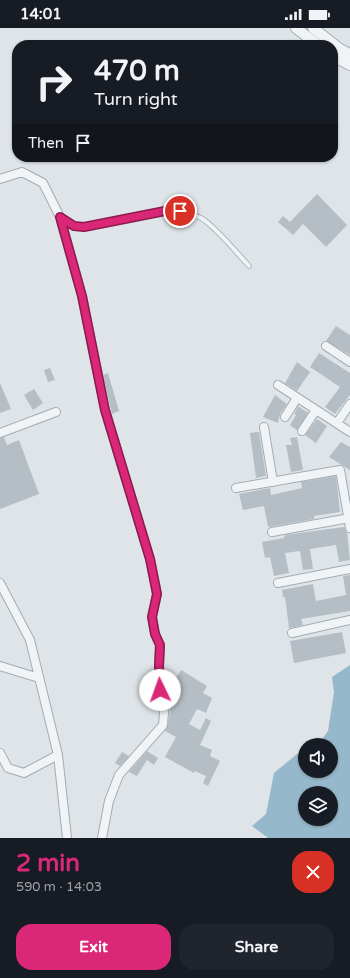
<!DOCTYPE html>
<html lang="en">
<head>
<meta charset="utf-8">
<style>
	body { margin:0; font-family:"Varela Round",sans-serif; background:#20242c; color:#f1f3f6; height:100vh; display:flex; flex-direction:column; font-size:15px; white-space:nowrap }
	* { box-sizing:border-box; margin:0 }
	p { font-size:13px; color:#9ea1a6 }
	.icon { flex:none; width:22px; height:22px; fill:none; stroke:currentColor; stroke-width:2; stroke-linecap:round; stroke-linejoin:round }
	.map { position:relative; height:810px; overflow:hidden }
	.panel { display:flex; flex-direction:column; background:#171b24; flex:1 }
	.panel>* { flex:none }
	.banner { position:absolute; left:12px; top:12px; width:326px; height:122px; border-radius:16px; box-shadow:0 1px 3px #0004; background:#171b24; color:#f1f3f6; overflow:hidden }
	.tools { position:absolute; left:298px; top:710px; display:grid; gap:8px }
	.tools a { display:grid; place-items:center; width:40px; height:40px; border-radius:50%; background:#171b24; box-shadow:0 1px 3px #0004; font-size:20px }
	.pin { position:absolute; display:grid; place-items:center; width:34px; height:34px; color:#fff; margin:-17px; border:2px solid #fff; border-radius:50%; box-shadow:0 1px 4px #0007 }
	.me { position:absolute; width:44px; margin:-22px; rotate:357deg; stroke-linejoin:round; filter:drop-shadow(0 0 3px #0008) }
	.turn { display:flex; align-items:center; gap:14px; height:84px; padding:0 16px; font-size:18px }
	.turn .icon { width:52px; height:52px; stroke-width:2.5 }
	.turn b { display:block; font-size:28px; line-height:34px }
	.then { display:flex; align-items:center; height:38px; padding:0 16px; background:#0003; gap:8px; font-size:15px }
	.round { display:grid; place-items:center; flex:none; width:42px; height:42px; border-radius:16px; background:#20242c }
	.headline { display:flex; align-items:center; justify-content:space-between; height:68px; padding:0 16px }
	h1 { font-size:24px; font-weight:800; line-height:30px; color:#db2777 }
	.button { display:flex; gap:8px; margin-top:auto; padding:8px 16px }
	.button a { flex:1; height:46px; border-radius:16px; background:#db2777; color:#fff; font-size:16px; font-weight:800; line-height:46px; text-align:center }
	.button a+a { background:#20242c; color:#f1f3f6 }
	.status { display:flex; justify-content:space-between; align-items:center; height:28px; padding:0 20px; background:#171b24; direction:ltr }
	.status svg { height:11px; fill:currentColor }
	.map>svg:first-child { display:block }
	.water { fill:#96b8cb; fill-rule:evenodd }
	.building { fill:#b5bec5 }
	.lines { fill:none; stroke-linecap:round; stroke-linejoin:round }
	.service-casing { stroke:#a3acb2; stroke-width:5.5 }
	.minor-casing { stroke:#a3acb2; stroke-width:10 }
	.tertiary-casing { stroke:#a3acb2; stroke-width:12 }
	.service { stroke:#f1f4f6; stroke-width:4 }
	.minor { stroke:#f1f4f6; stroke-width:8 }
	.tertiary { stroke:#f1f4f6; stroke-width:10 }
	.route-casing { stroke:#8e194d; stroke-width:10 }
	.route { stroke:#db2777; stroke-width:7 }
</style>
</head>
<body>
<div class="status"><b>14:01</b><svg viewBox="0 0 49 12"><path d="M0 12V9h3v3zM5 12V6h3v6zM10 12V3h3v9zM15 12V0h3v12zM26 1h20v11H26zM47 4h2v5h-2z"/></svg></div>
<div class="map">
<svg width="350" height="810" viewBox="0 0 350 810">
	<rect width="100%" height="100%" fill="#dee4e8"/>
	<path class="water" d="M350,637V810H268L252,798L266,786L274,745L297,726L305,724V743H331V717H318L328,703L334,664L332,649ZM305,765H331V791H305Z"/>
	<path class="building" d="M317,166L347,197L326,219L303,196L293,207L278,194L283,188L290,194Z
		M336,298L350,307V327L326,313Z
		M319,325L350,345V367L335,386L325,379L340,359L310,339Z
		M297,334L310,344L297,363L285,355Z
		M50,340L55,352L48,354L44,342Z
		M108,345L119,383L112,386L103,347Z
		M0,355L11,381L0,385Z
		M34,361L43,375L33,382L24,367Z
		M275,367L287,376L280,386L278,395L263,389Z
		M298,378L308,385L297,402L290,397L296,387L294,386Z
		M317,391L327,398L316,415L305,407Z
		M259,404L266,448L256,450L250,405Z
		M4,409L7,417L19,412L39,466L0,481V410Z
		M297,409L303,442L291,444L286,417H292L290,410Z
		M341,414L350,419V442L329,429Z
		M336,448L340,484L314,488V491L268,499L264,478L243,482L239,466L270,460L271,467L302,460L301,454Z
		M344,499L347,504L350,532L339,534L336,517L310,521L313,541L303,542L300,523L285,525L289,545L274,548L270,529L265,530L262,514L284,510L285,507Z
		M350,547V583L301,591L303,597L289,600L285,569H283L282,562L313,556L316,573L346,567L343,548Z
		M342,604L346,625L294,635L290,613Z
		M181,642L207,658L203,665L212,670L206,685L197,681L189,696L200,702L206,690L211,693L200,717L212,722L210,728L220,733L208,758L203,755L206,748L195,743L194,745L165,729L176,709L165,703L168,697L170,682L166,666Z
		M147,723L158,730L154,737L147,732L137,748L129,744Z
		M122,724L129,728L120,738L115,735Z"/>
	<g class="lines">
		<defs>
			<path id="service" d="M60,190L74,198L84,199C118,193 170,174 201,190C215,198 237,225 249,238"/>
			<path id="minor" d="M0,151L22,144L43,155L60,189L82,268L105,382L150,531L157,566L152,589L155,606L160,617L159,638L160,663L164,684L163,697L119,747L109,773L102,810
				M326,318L350,334
				M278,357L350,404
				M285,389L297,370
				M337,395L350,376
				M264,399L273,454
				M302,403L316,382
				M0,405L56,384
				M236,460L340,442L350,500
				M272,504L350,490
				M0,555L30,612L58,727L67,810
				M278,555L350,541
				M292,605L350,592
				M0,638L39,650
				M0,725L8,740L24,745L58,727"/>
			<path id="tertiary" d="M296,0L318,17
				M313,0L340,21L350,26
				M333,28L350,37"/>
		</defs>
		<use href="#service" class="service-casing"/>
		<use href="#minor" class="minor-casing"/>
		<use href="#tertiary" class="tertiary-casing"/>
		<use href="#service" class="service"/>
		<use href="#minor" class="minor"/>
		<use href="#tertiary" class="tertiary"/>
	</g>
	<g class="lines">
		<defs>
			<path id="route" d="M160,662L159,638L160,617L155,606L152,589L157,566L150,531L105,382L82,268L60,189L74,198L84,199L165,183H180"/>
		</defs>
		<use href="#route" class="route-casing"/>
		<use href="#route" class="route"/>
	</g>
</svg>
<div class="tools">
<a><svg class="icon" aria-label="sound" viewBox="0 0 24 24"><path d="M4 9h4l5-4v14l-5-4H4zM17 9q2 3 0 6"/></svg></a>
<a><svg class="icon" aria-label="layers" viewBox="0 0 24 24"><path d="M12 4l9 5-9 5-9-5zM3 14l9 5 9-5"/></svg></a>
</div>
<div class="pin" style="left:180px;top:183px;background:#d93025"><svg class="icon" aria-label="arrive" viewBox="0 0 24 24"><path d="M6 21V4h12l-3 4 3 4H6"/></svg></div>
<svg class="me" style="left:160px;top:662px" viewBox="-20 -20 40 40"><circle r="19" fill="#fff"/><path d="M0-13L10 11 0 6-10 11z" fill="#db2777"/></svg>
<div class="banner">
<div class="turn"><svg class="icon" aria-label="right" viewBox="0 0 24 24"><path d="M7 20v-9h11M14 6l5 5-5 5"/></svg><div><b>470 m</b>Turn right</div></div>
<div class="then">Then<svg class="icon" aria-label="arrive" viewBox="0 0 24 24"><path d="M6 21V4h12l-3 4 3 4H6"/></svg></div>
</div>
</div>
<section class="panel">
<div class="headline"><div><h1>2 min</h1><p>590 m · 14:03</p></div><a class="round" style="background:#d93025;color:#fff"><svg class="icon" aria-label="close" viewBox="0 0 24 24"><path d="M6 6l12 12M18 6L6 18"/></svg></a></div>
<div class="button"><a>Exit</a><a>Share</a></div>
</section>
</body>
</html>
